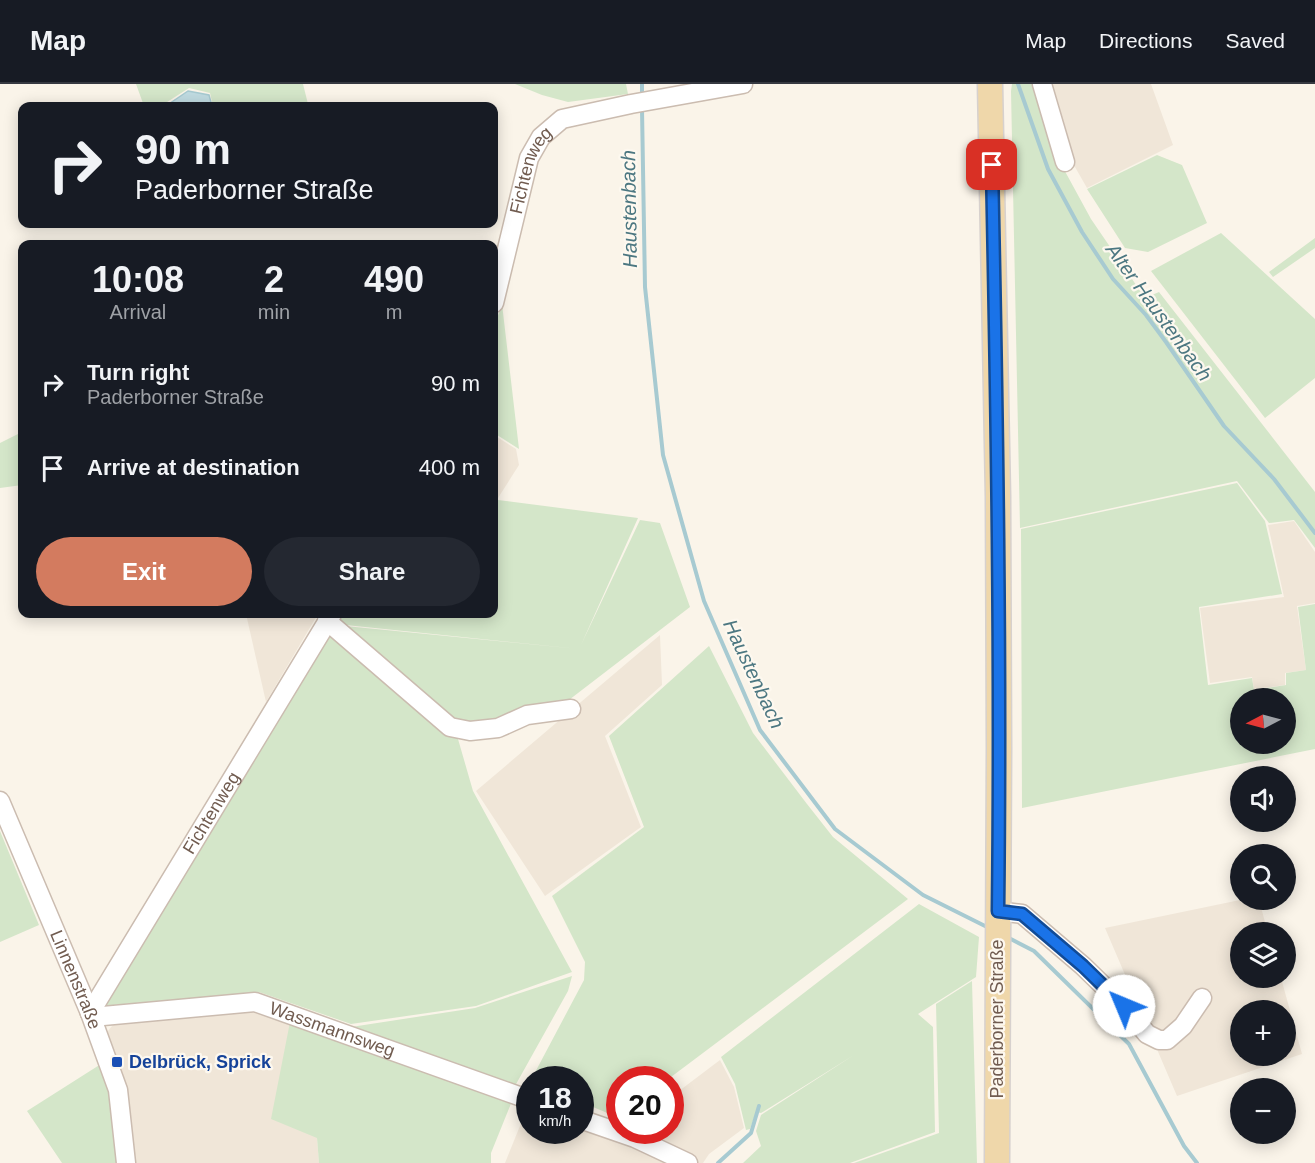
<!DOCTYPE html>
<html lang="en">
<head>
<meta charset="utf-8">
<style>
	body { margin:0; font-family:Helvetica,sans-serif; background:#242831; color:#f1f3f6; height:100vh; display:flex; flex-direction:column; font-size:22px; white-space:nowrap }
	* { box-sizing:border-box; margin:0 }
	p { font-size:20px; color:#9ea1a6 }
	.icon { flex:none; width:33px; height:33px; fill:none; stroke:currentColor; stroke-width:2; stroke-linecap:round; stroke-linejoin:round }
	.map { position:relative; flex:1; overflow:hidden }
	.drawer { position:absolute; left:18px; top:156px; width:480px; height:378px; display:flex; flex-direction:column; background:#171b24; border-radius:12px; box-shadow:0 3px 15px #0003 }
	.drawer>* { flex:none }
	.guide { position:absolute; left:18px; top:18px; width:480px; height:126px; border-radius:12px; box-shadow:0 3px 15px #0003; background:#171b24; color:#f1f3f6; overflow:hidden }
	.needle { width:39px; rotate:264deg }
	.controls { position:absolute; left:1230px; top:604px; display:grid; gap:12px }
	.controls a { display:grid; place-items:center; width:66px; height:66px; border-radius:50%; background:#171b24; box-shadow:0 3px 15px #0003; font-size:30px }
	.speed { position:absolute; left:516px; top:982px; display:flex; gap:12px; font-size:30px; font-weight:700; text-align:center }
	.speed>* { display:grid; place-content:center; width:78px; height:78px; border-radius:50%; background:#171b24; box-shadow:0 3px 15px #0003; line-height:1 }
	.speed small { font-size:15px; font-weight:400 }
	.speed .limit { border:9px solid #d22; background:#fff; color:#111 }
	.pin { position:absolute; display:grid; place-items:center; width:51px; height:51px; color:#fff; margin:-26px; border-radius:12px; box-shadow:0 3px 9px #0006 }
	.me { position:absolute; width:66px; margin:-33px; rotate:315deg; stroke-linejoin:round; filter:drop-shadow(0 0 4px #0008) }
	.turn { display:flex; align-items:center; gap:21px; height:126px; padding:0 18px; font-size:27px }
	.turn .icon { width:78px; height:78px; stroke-width:2.5 }
	.turn b { display:block; font-size:42px; line-height:51px }
	.eta { display:flex; justify-content:space-evenly; align-items:center; height:102px; text-align:center }
	.eta b { font-size:36px; font-weight:700; line-height:42px }
	.cta { display:flex; gap:12px; margin-top:auto; padding:12px 18px }
	.cta a { flex:1; height:69px; border-radius:36px; background:#d37b5f; color:#fff; font-size:24px; font-weight:700; line-height:69px; text-align:center }
	.cta a+a { background:#242831; color:#f1f3f6 }
	ul { padding:0; list-style:none }
	li { display:flex; align-items:center; gap:18px; height:84px; padding:0 18px }
	li div { flex:1 }
	li b { display:block; font-size:22px }
	li em { font-style:normal }
	header { display:flex; align-items:center; gap:36px; box-sizing:border-box; height:84px; padding:0 30px; background:#171b24; border-bottom:2px solid #363941 }
	header strong { font-size:28px }
	nav { display:flex; gap:33px; margin-inline-start:auto; font-size:21px }
	.map>svg:first-child { display:block }
	.residential { fill:#f0e6d8; fill-rule:evenodd }
	.green { fill:#d4e6c9; fill-rule:evenodd }
	.water { fill:#c0dbe1; stroke:#a7cad1; stroke-width:1.5 }
	.lines { fill:none; stroke-linecap:round; stroke-linejoin:round }
	.stream { stroke:#a7cad1; stroke-width:4 }
	.minor-casing { stroke:#cbbcb0; stroke-width:21 }
	.major-casing { stroke:#d7d1ce; stroke-width:27 }
	.minor { stroke:#fff; stroke-width:18 }
	.major { stroke:#efd7aa; stroke-width:24 }
	.route-casing { stroke:#114b97; stroke-width:15 }
	.route { stroke:#1a73e8; stroke-width:10 }
	.transit-dot { fill:#1a4fb4; stroke:#fdf8ef; stroke-width:2 }
	.labels { text-anchor:middle; stroke-width:4.5; stroke-linejoin:round; paint-order:stroke }
	.street-label { font-size:18px; fill:#715c50; stroke:#fdf8ef }
	.transit-label { font-size:18px; font-weight:bold; fill:#164399; stroke:#fdf8ef; text-anchor:start }
	.water-label { font-size:20px; font-style:italic; fill:#4c7781; stroke:#fdf8ef }
</style>
</head>
<body>
<header>
<strong>Map</strong>
<nav><a>Map</a><a>Directions</a><a>Saved</a></nav>
</header>
<div class="map">
<svg width="1315" height="1079" viewBox="0 0 1315 1079">
	<rect width="100%" height="100%" fill="#faf4e9"/>
	<path class="residential" d="M1046,0H1151L1173,61L1087,104L1071,76Z
		M494,351L516,365L519,381L498,414L494,411Z
		M1294,437L1315,468V519L1297,522L1306,586L1285,589V601L1254,605L1252,593L1210,599L1200,524L1284,513L1268,441Z
		M246,530H318L266,618Z
		M660,551L662,601L605,652L641,743L545,812L476,707Z
		M1240,816H1259L1268,849H1240V894H1281L1302,970L1177,1012L1105,844ZM1240,927H1286V972H1240Z
		M250,925L290,938L317,1054L319,1079H133L104,952L116,937Z
		M720,976L734,1003L744,1044L709,1070L703,1079H505L528,1022H529L530,1047H580L581,1043L613,1057L625,1047H670L671,1013Z"/>
	<path class="green" d="M136,0H303L308,20L305,22H213L210,9L189,4L164,20L163,22H144Z
		M515,0H626L628,10L568,18L542,11Z
		M1012,0H1035L1061,80L1091,135L1145,214L1159,208L1315,408V464L1294,436L1269,439L1237,397L1020,444L1011,7Z
		M1157,71L1182,81L1207,139L1148,168L1125,164L1087,105Z
		M1221,149L1315,235V294L1265,334L1151,187Z
		M1315,154V164L1273,193L1269,188Z
		M502,220L519,365L494,349V243Z
		M22,348V401L0,404V359Z
		M1237,399L1265,437L1282,510L1199,523L1208,601L1252,594L1254,606L1286,601V589L1306,586L1298,523L1315,520V665L1022,724L1021,445ZM1240,615H1286V660H1240Z
		M494,413L498,416L638,434L581,561L640,436L660,439L690,523L565,619L526,630L458,655L473,707L572,888L476,922L351,940L259,908L102,922L335,541L579,565L336,540L342,530H494Z
		M709,562L753,649L807,720L833,753L908,815L667,996H620L619,1031L617,1033L581,1018L580,996H531L584,896L585,878L552,812L644,743L609,652Z
		M0,747L39,841L0,858Z
		M919,820L979,853L976,893L918,930L933,943L935,1048L850,1079H743L761,1062L756,1047L761,1031L854,971L761,1029L756,1028L750,1045L746,1046L735,1000L721,973Z
		M572,892L568,907L515,1002L351,943L475,924Z
		M972,897L977,1079H854L939,1049L936,920Z
		M290,938L512,1017L491,1069V1079H319L317,1054L271,1035Z
		M101,980L114,1014L119,1079H62L27,1027Z"/>
	<path class="water" d="M188,7L209,11L212,22H166Z"/>
	<g class="lines">
		<path class="stream" d="M642,0V11
			M1018,0L1048,85L1082,148L1113,195L1146,231L1166,258L1224,342L1274,395L1315,449
			M642,25L645,203L663,371L704,517L760,646L835,745L923,811L991,845
			M1005,852L1034,867L1129,960L1184,1062L1197,1079
			M718,1079L751,1049L759,1022"/>
		<defs>
			<g id="minor">
				<path d="M1042,0L1065,78"/>
				<path id="s1" d="M494,219L529,74L541,53L562,35L631,20L743,0"/>
				<path d="M327,537L450,643L470,647L498,644L527,631L571,625"/>
				<path id="s2" d="M0,717L90,929L118,1006L126,1079"/>
				<path d="M997,827L1022,830L1083,882L1124,922L1147,950L1159,956H1167L1183,942L1202,914"/>
				<path id="s3" d="M90,929L332,530"/>
				<path id="s4" d="M90,929L103,932L255,918L530,1016"/>
				<path d="M580,1035L635,1054L688,1079"/>
			</g>
			<path id="major" d="M990,0L998,413L999,664L997,1079"/>
		</defs>
		<use href="#minor" class="minor-casing"/>
		<use href="#major" class="major-casing"/>
		<use href="#minor" class="minor"/>
		<use href="#major" class="major"/>
	</g>
	<g class="lines">
		<defs>
			<path id="route" d="M992,81C997,329 1001,578 998,827L1022,830L1083,882L1124,922"/>
		</defs>
		<use href="#route" class="route-casing"/>
		<use href="#route" class="route"/>
	</g>
	<rect class="transit-dot" x="111" y="972" width="12" height="12" rx="3"/>
	<g class="labels">
		<g class="street-label">
			<text dy="6" stroke="none"><textPath href="#s1" startOffset="138">Fichtenweg</textPath></text>
			<text dy="6" stroke="none"><textPath href="#s3" startOffset="234">Fichtenweg</textPath></text>
			<text dy="6" stroke="none"><textPath href="#s2" startOffset="194">Linnenstraße</textPath></text>
			<text transform="translate(997 935) rotate(-90)" y="6">Paderborner Straße</text>
			<text dy="6" stroke="none"><textPath href="#s4" startOffset="248">Wassmannsweg</textPath></text>
		</g>
		<g class="transit-label">
			<text x="129" y="984">Delbrück, Sprick</text>
		</g>
		<g class="water-label">
			<text transform="translate(629 125) rotate(-91)" y="7">Haustenbach</text>
			<text transform="translate(1159 228) rotate(54)" y="7">Alter Haustenbach</text>
			<text transform="translate(754 590) rotate(65)" y="7">Haustenbach</text>
		</g>
	</g>
</svg>
<div class="controls">
<a><svg class="needle" viewBox="-14 -14 28 28"><path d="M0-13l5 13h-10z" fill="#e53935"/><path d="M0 13l5-13h-10z" fill="#9ea1a6"/></svg></a>
<a><svg class="icon" aria-label="sound" viewBox="0 0 24 24"><path d="M4 9h4l5-4v14l-5-4H4zM17 9q2 3 0 6"/></svg></a>
<a><svg class="icon" aria-label="search" viewBox="0 0 24 24"><circle cx="10" cy="10" r="6"/><path d="M15 15l6 6"/></svg></a>
<a><svg class="icon" aria-label="layers" viewBox="0 0 24 24"><path d="M12 4l9 5-9 5-9-5zM3 14l9 5 9-5"/></svg></a>
<a>+</a>
<a>−</a>
</div>
<div class="speed"><div>18<small>km/h</small></div><div class="limit">20</div></div>
<div class="pin" style="left:992px;top:81px;background:#d93025"><svg class="icon" aria-label="arrive" viewBox="0 0 24 24"><path d="M6 21V4h12l-3 4 3 4H6"/></svg></div>
<svg class="me" style="left:1124px;top:922px" viewBox="-20 -20 40 40"><circle r="19" fill="#fff"/><path d="M0-13L10 11 0 6-10 11z" fill="#1a73e8"/></svg>
<div class="guide">
<div class="turn"><svg class="icon" aria-label="right" viewBox="0 0 24 24"><path d="M7 20v-9h11M14 6l5 5-5 5"/></svg><div><b>90 m</b>Paderborner Straße</div></div>
</div>
<section class="drawer">
<div class="eta">
<div><b>10:08</b><p>Arrival</p></div>
<div><b>2</b><p>min</p></div>
<div><b>490</b><p>m</p></div>
</div>
<ul>
<li><svg class="icon" aria-label="right" viewBox="0 0 24 24"><path d="M7 20v-9h11M14 6l5 5-5 5"/></svg><div><b>Turn right</b><p>Paderborner Straße</p></div><em>90 m</em></li>
<li><svg class="icon" aria-label="arrive" viewBox="0 0 24 24"><path d="M6 21V4h12l-3 4 3 4H6"/></svg><div><b>Arrive at destination</b></div><em>400 m</em></li>
</ul>
<div class="cta"><a>Exit</a><a>Share</a></div>
</section>
</div>
</body>
</html>
